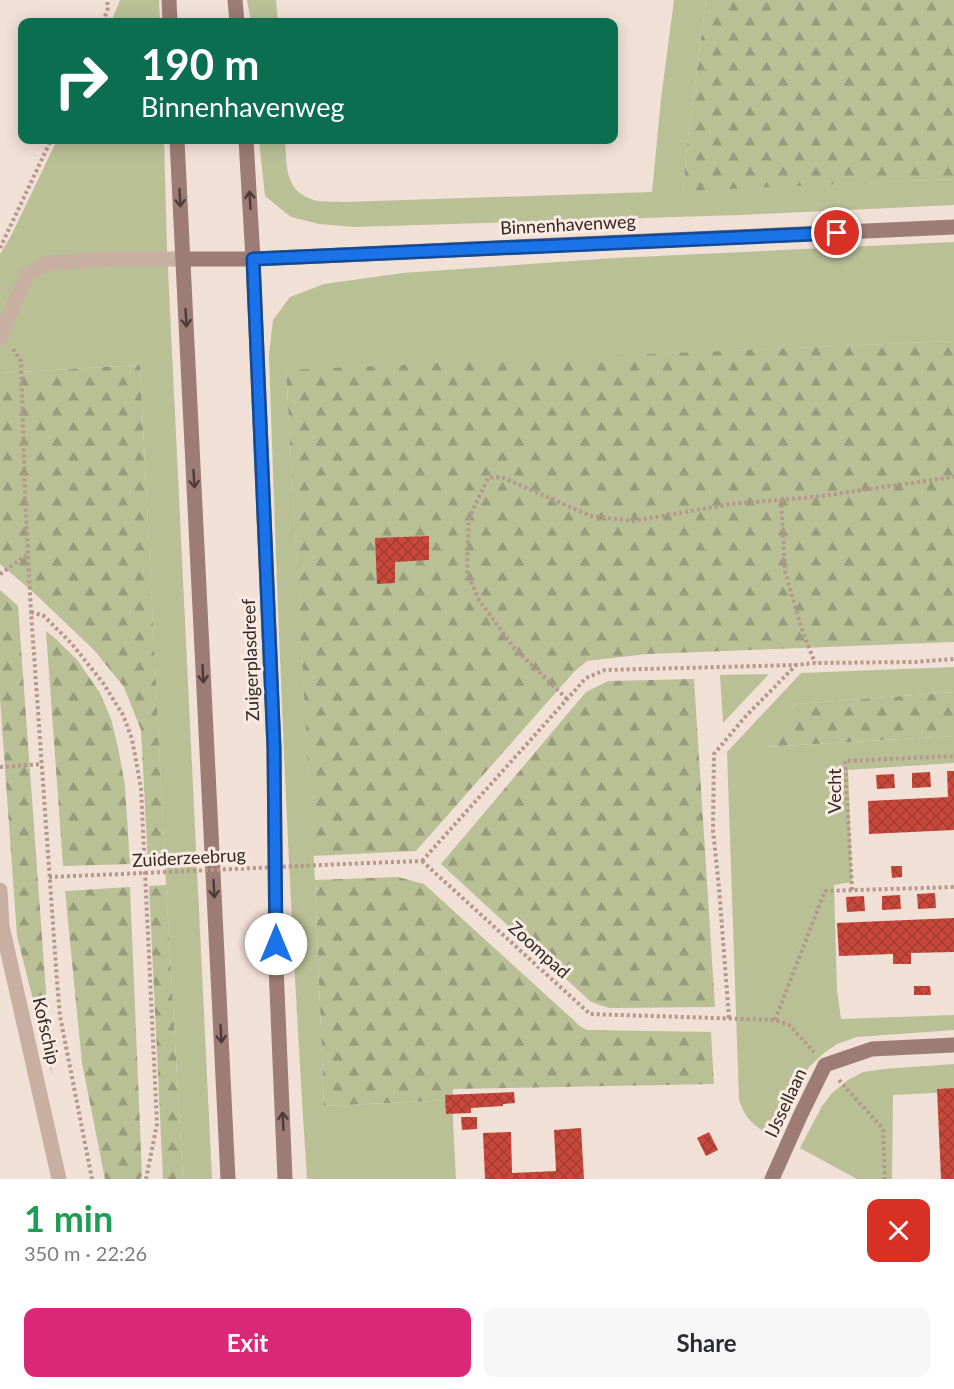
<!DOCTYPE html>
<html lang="en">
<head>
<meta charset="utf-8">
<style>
	body { margin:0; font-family:Lato,sans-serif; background:#f7f7f7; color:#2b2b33; height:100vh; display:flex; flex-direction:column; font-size:22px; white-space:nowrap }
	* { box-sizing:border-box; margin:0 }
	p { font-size:20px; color:#7c7c81 }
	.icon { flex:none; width:33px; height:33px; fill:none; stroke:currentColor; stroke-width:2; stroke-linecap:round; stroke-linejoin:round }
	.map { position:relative; height:1179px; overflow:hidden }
	.side { display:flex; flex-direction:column; background:#fff; flex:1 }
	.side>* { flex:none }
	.hud { position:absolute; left:18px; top:18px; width:600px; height:126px; border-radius:12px; box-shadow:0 3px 15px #0003; background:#0b6e4f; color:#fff; overflow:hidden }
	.pin { position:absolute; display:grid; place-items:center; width:51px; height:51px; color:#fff; margin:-26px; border:3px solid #fff; border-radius:50%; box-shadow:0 2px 6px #0007 }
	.me { position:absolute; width:66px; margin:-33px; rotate:0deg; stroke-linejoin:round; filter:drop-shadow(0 0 4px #0008) }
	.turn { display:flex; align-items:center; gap:21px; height:126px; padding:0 24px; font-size:27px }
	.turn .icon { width:78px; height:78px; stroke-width:2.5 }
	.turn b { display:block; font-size:42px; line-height:51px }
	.round { display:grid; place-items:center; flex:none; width:63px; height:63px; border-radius:12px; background:#f7f7f7 }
	.head { display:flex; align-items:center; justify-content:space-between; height:102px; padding:0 24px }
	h1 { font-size:36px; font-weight:700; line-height:45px; color:#1e9e55 }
	.action { display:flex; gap:12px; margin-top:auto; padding:12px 24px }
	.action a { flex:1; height:69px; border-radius:12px; background:#db2777; color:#fff; font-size:24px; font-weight:700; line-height:69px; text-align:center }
	.action a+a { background:#f7f7f7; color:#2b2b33 }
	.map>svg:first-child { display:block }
	.grass { fill:#b9c096 }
	.forest { fill:url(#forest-firs) }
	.building { fill:url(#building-cross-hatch) }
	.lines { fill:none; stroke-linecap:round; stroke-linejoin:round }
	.path { stroke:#b5978c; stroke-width:4; stroke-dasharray:3 3; stroke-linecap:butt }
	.street { stroke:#c9aea2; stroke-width:15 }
	.secondary { stroke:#9c7c74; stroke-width:15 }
	.path-bridge { stroke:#b5978c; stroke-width:4; stroke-dasharray:3 3; stroke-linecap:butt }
	.oneway { stroke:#4d3c39 }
	.route-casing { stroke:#114b97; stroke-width:15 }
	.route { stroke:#1a73e8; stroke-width:10 }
	.labels { text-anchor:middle; stroke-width:6; stroke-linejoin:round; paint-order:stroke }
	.street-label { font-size:18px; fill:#332725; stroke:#f9ebe2 }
</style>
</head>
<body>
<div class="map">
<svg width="954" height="1179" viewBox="0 0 954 1179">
	<defs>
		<pattern id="forest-firs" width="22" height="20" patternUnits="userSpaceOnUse" patternTransform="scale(1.5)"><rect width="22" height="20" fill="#b9c096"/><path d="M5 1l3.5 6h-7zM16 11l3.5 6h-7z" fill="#979c7a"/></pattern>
		<pattern id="building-cross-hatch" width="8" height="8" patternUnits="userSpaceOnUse" patternTransform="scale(1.5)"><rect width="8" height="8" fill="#c9483c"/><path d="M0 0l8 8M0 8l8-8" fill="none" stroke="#a43c32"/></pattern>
	</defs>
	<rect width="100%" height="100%" fill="#f1e0d6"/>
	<path class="grass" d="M120,0H159L160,22H111Z
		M247,0H276L278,22H251Z
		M674,0H706L687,146L683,190L954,179V205L739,215L354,227L319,224L291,217L265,196L259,140H285C287,163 284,190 311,199C320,203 334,201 344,202L652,192L661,99Z
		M57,140H164L167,249L212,1179H183L166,885L140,365L0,373V254L11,236Z
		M954,242V341L286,371L315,880L324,1106L452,1100L456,1179H307C289,905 278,630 269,355L273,320L290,297L324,284L403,273L615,258Z
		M954,667V692L796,704L765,747L954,736V763L848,770L852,882L834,885L837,990L841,1019L954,1015V1030L857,1037L837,1044L824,1053L809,1067L791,1098L773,1137C755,1126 746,1121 739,1100L727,752L801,673Z
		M769,674L723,723L720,675Z
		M954,1064V1092L893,1095L892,1179H857L800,1148L822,1106L832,1093L848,1080L863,1072L884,1069Z"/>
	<path class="forest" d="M706,0H954V179L683,191L687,146Z
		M954,341V642L647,654L587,661L574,672L416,851L313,856L286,370Z
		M140,365L165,863L148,864L141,730L124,687L94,650L32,591L0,564V373Z
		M0,590L18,606L52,1075L17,936L0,699Z
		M46,631L56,639L78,661L100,693L111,719L118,747L125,786L130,864L63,866Z
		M694,679L715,1007L609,1008L591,1002L441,864L586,692L608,681Z
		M954,692V736L764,747L796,704Z
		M398,877L424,884L580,1026L587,1030L711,1032L714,1084L453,1089L452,1100L324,1106L315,880Z
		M166,885L183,1179H163L149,886Z
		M130,887L142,1176L140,1179H105L82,1063L65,891Z"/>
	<path class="building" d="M429,536V560L395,562V583L377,584L375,538Z
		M947,771H954V830L869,834L868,801L948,797Z
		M930,772L931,787L912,788V773Z
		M894,774L895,788L877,789L876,775Z
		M891,866H902V877L892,878Z
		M935,893L936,908L918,909L917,894Z
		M900,895L901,909L882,910V896Z
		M864,896L865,911L847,912L846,897Z
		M954,918V952L911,953V964H893V954L839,956L837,923Z
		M914,986H930L931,995H914Z
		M954,1088V1179H941L937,1089Z
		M514,1092L515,1103L503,1104V1106L471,1108V1113L446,1114L445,1095Z
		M461,1117H477V1129L462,1130Z
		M581,1128L584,1179H485L483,1133L511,1132L512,1173L556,1171L554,1130Z
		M709,1132L718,1150L706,1156L697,1138Z"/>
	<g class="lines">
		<path class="path" d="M103,22L108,8L107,0
			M0,248L51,140
			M13,349L21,361L25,495L31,612L57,981L60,1016L92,1179
			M781,499L785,571L801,627L815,663
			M0,574L27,555
			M31,612L44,616L72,644L103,683L123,715L132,739L141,788L157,1124L146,1179
			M567,699L515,649L479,600L467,572L469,518L488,478L501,477L591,516L634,521L730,504L814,497L954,477
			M0,767L42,764
			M422,861L590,1014L775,1020L789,1025L814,1052
			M422,861L586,678L605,670L796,665L815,663L914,662L954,659
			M367,863L422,861
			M49,877L121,874
			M852,890L845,761L954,756
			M729,1018L719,888L713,830L714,754L745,717L796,665
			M775,1020L825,891L954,887
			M839,1080L883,1129L885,1179"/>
		<path class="street" d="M0,337L26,276L45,263L110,259H183
			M0,890L2,926L59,1179"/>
		<path class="secondary" d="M169,0L170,22
			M235,0L237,22
			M177,140L228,1179
			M246,140L253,259L274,748L276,966L285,1179
			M183,259H253L954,227
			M772,1179L801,1114L825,1065L872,1049L954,1045"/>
		<path class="path-bridge" d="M121,874L367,863"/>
	</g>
	<defs><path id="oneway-shaft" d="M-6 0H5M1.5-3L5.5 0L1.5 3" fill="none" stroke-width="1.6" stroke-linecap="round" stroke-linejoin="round" transform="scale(1.5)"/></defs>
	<g class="oneway">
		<use href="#oneway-shaft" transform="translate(180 198) rotate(87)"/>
		<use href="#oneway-shaft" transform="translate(250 200) rotate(-93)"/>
		<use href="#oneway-shaft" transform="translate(186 318) rotate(87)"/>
		<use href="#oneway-shaft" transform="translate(194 479) rotate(87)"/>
		<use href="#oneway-shaft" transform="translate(203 674) rotate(87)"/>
		<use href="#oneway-shaft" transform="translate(214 889) rotate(87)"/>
		<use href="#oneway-shaft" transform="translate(221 1034) rotate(87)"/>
		<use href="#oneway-shaft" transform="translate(283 1121) rotate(-93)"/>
	</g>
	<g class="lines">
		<defs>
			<path id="route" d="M276,944L274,748L253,259L837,233"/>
		</defs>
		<use href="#route" class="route-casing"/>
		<use href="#route" class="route"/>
	</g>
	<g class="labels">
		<g class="street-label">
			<text transform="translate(568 225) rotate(-3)" y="6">Binnenhavenweg</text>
			<text transform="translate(251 660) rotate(-92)" y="6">Zuigerplasdreef</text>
			<text transform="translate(835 791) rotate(-90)" y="6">Vecht</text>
			<text transform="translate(189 858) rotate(-3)" y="6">Zuiderzeebrug</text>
			<text transform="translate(539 950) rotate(42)" y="6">Zoompad</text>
			<text transform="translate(46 1031) rotate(77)" y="6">Kofschip</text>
			<text transform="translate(786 1103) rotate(-65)" y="6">IJssellaan</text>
		</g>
	</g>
</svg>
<div class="pin" style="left:837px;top:233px;background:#d93025"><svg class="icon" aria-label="arrive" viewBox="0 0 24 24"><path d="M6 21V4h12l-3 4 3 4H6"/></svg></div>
<svg class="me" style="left:276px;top:944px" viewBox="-20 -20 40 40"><circle r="19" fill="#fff"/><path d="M0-13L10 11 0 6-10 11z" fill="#1a73e8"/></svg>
<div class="hud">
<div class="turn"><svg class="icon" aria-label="right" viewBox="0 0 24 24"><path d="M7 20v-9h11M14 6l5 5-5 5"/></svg><div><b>190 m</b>Binnenhavenweg</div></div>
</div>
</div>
<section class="side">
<div class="head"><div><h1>1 min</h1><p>350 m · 22:26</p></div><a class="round" style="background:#d93025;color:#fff"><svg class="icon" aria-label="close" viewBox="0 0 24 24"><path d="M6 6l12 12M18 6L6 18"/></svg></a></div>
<div class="action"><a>Exit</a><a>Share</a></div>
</section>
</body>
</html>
